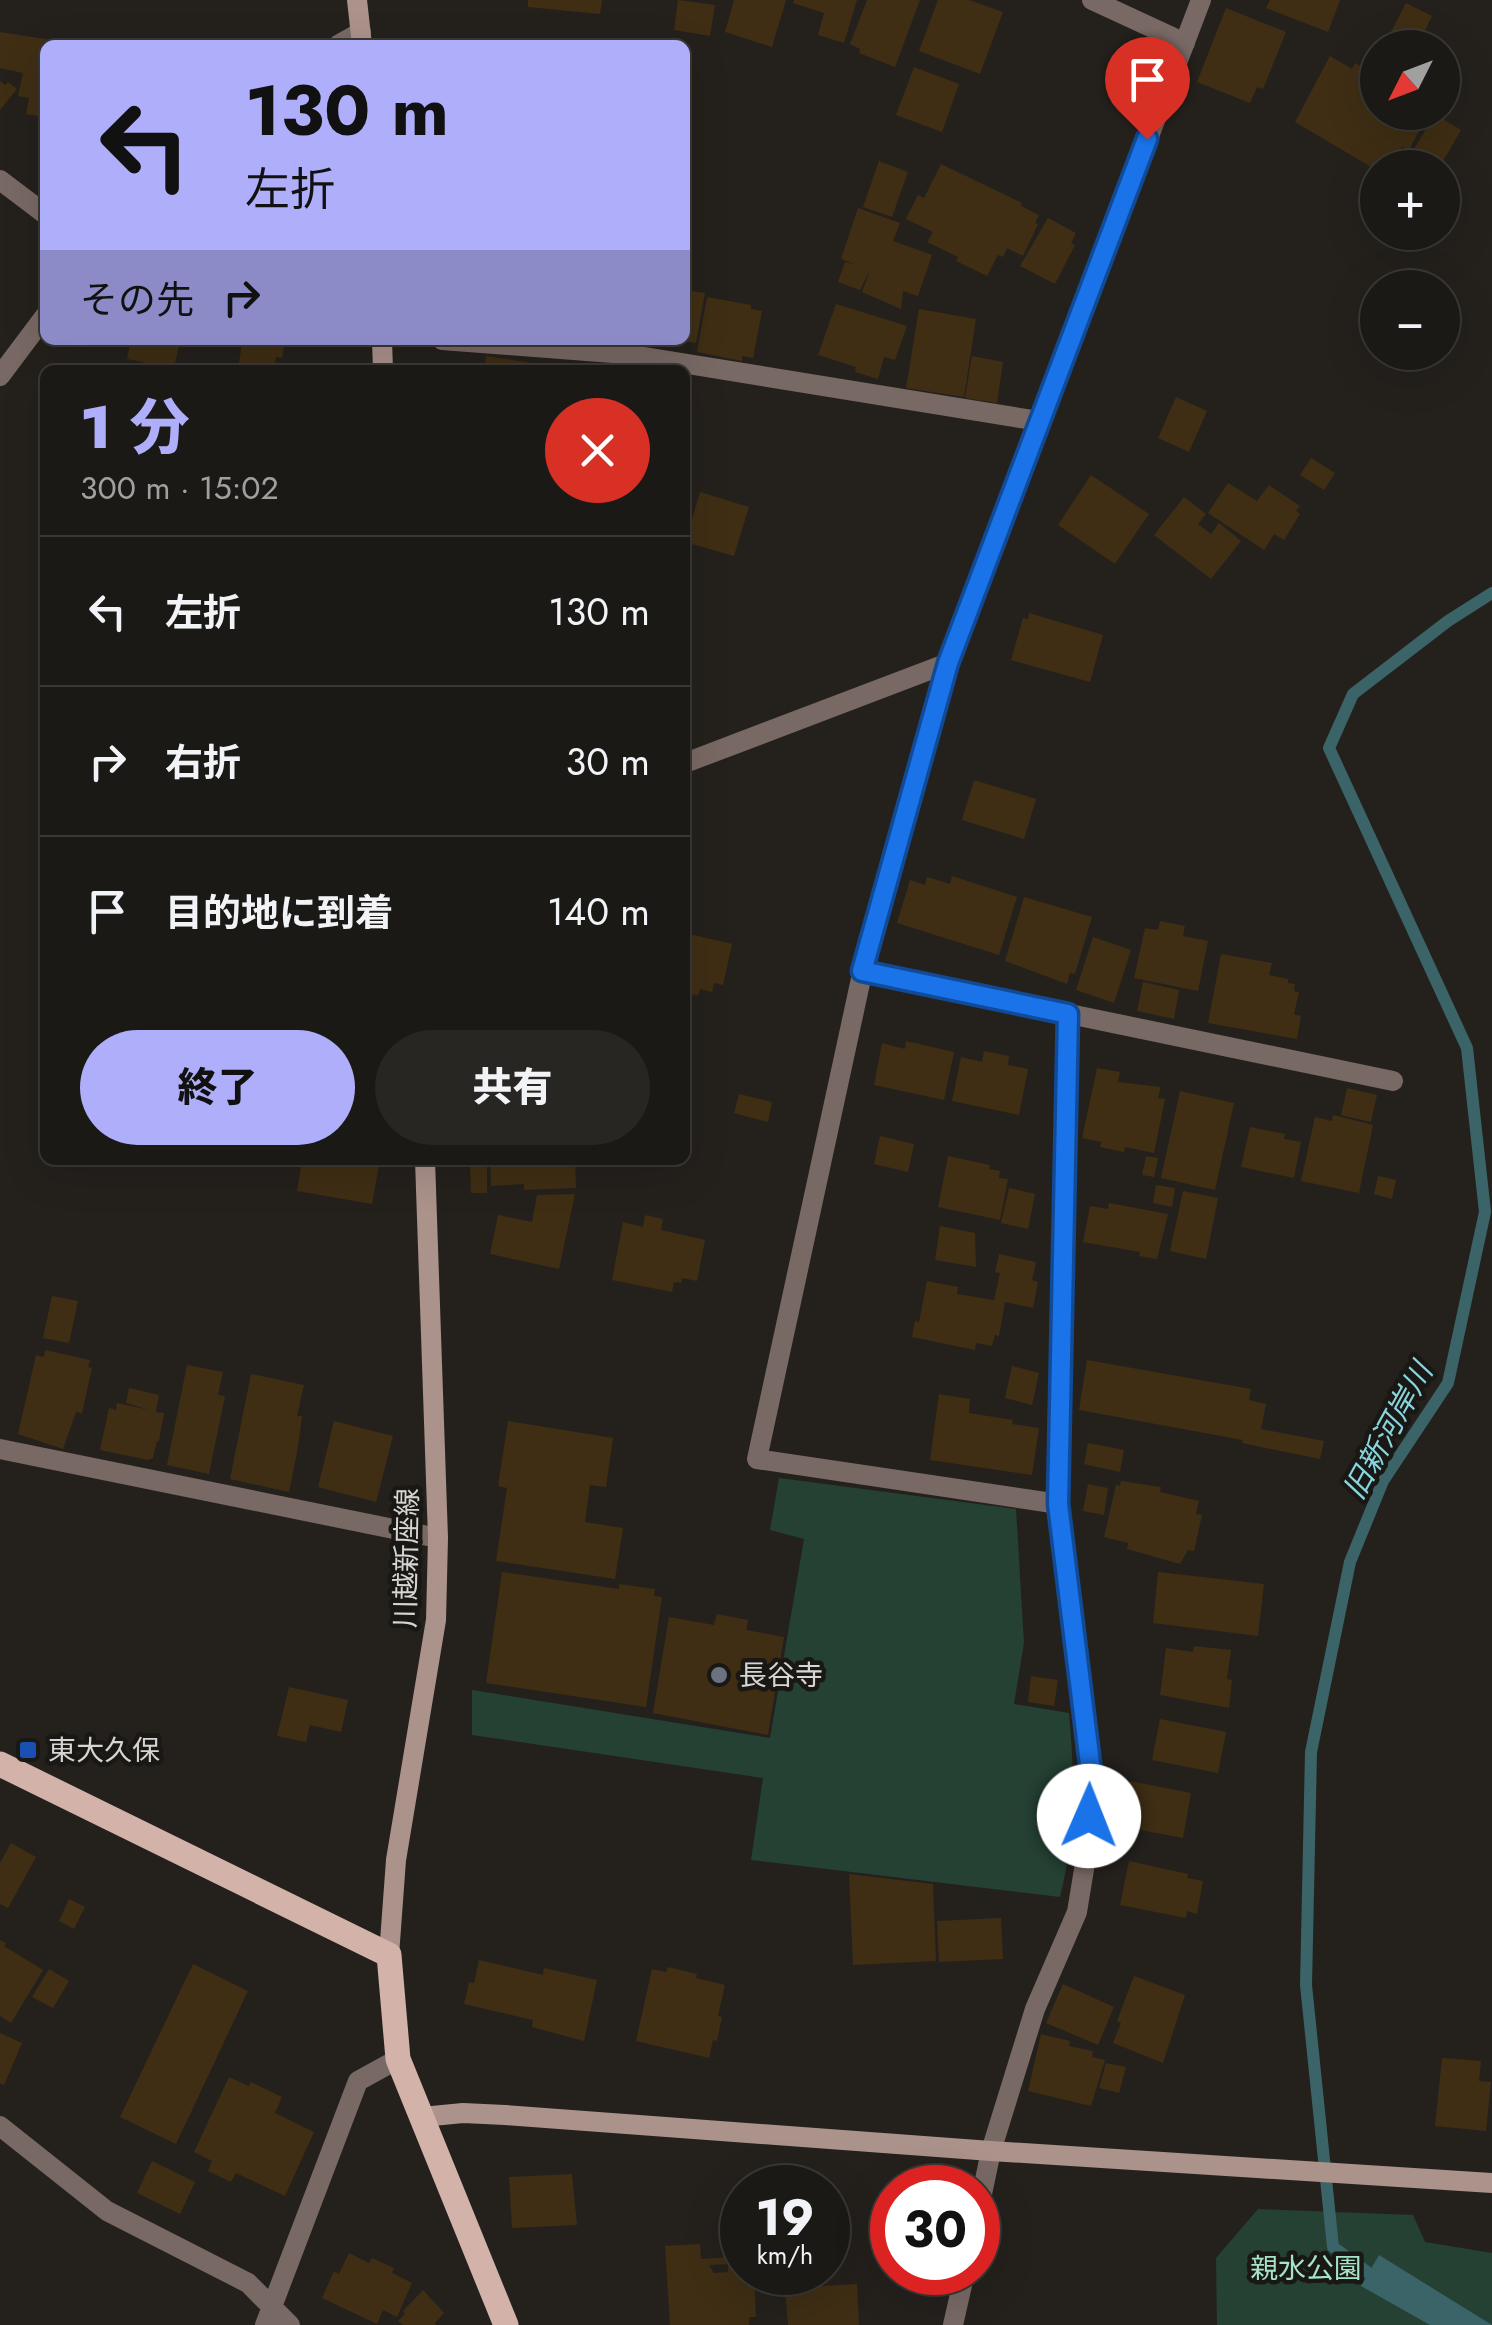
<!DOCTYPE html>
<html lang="ja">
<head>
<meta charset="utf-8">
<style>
	body { margin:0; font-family:Jost,"Noto Sans JP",sans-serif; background:#282623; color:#f1f3f6; height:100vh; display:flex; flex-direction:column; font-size:38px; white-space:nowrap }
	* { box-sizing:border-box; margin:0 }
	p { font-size:32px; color:#a0a0a1 }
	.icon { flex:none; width:55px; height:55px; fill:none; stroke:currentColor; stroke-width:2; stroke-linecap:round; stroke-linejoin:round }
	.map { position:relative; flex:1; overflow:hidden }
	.panel { position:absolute; left:40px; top:365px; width:650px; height:800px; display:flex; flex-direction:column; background:#1b1916; border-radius:15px; box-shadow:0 10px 40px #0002,0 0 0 2px #393835 }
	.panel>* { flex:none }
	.hud { position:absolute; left:40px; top:40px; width:650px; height:305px; border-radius:15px; box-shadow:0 10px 40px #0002,0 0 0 2px #393835; background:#afaefa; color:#111; overflow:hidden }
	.needle { width:65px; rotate:228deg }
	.fabs { position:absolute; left:1360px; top:30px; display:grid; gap:20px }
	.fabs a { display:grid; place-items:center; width:100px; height:100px; border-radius:50%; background:#1b1916; box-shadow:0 10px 40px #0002,0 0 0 2px #393835; font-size:50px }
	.speed { position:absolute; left:720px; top:2165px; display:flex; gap:20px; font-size:50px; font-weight:700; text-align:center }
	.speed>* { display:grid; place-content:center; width:130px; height:130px; border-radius:50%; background:#1b1916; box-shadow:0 10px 40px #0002,0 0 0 2px #393835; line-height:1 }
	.speed small { font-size:25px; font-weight:400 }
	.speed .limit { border:15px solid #d22; background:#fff; color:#111 }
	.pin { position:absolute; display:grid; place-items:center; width:85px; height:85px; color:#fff; margin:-102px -42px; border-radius:50% 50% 50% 0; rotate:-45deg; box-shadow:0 0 10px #0007 }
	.pin .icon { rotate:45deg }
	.me { position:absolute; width:110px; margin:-55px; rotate:1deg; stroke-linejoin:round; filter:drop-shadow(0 0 8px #0008) }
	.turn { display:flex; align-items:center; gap:35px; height:210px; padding:0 40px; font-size:45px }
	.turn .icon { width:130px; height:130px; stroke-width:2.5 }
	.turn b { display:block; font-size:70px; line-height:85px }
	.then { display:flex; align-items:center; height:95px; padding:0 40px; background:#0003; gap:20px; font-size:38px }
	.round { display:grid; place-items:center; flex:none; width:105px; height:105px; border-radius:52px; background:#282623 }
	.head { display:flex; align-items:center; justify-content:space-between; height:170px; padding:0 40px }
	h1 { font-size:60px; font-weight:800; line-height:75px; color:#afaefa }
	.action { display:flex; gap:20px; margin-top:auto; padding:20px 40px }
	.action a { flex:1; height:115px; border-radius:60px; background:#afaefa; color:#111; font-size:40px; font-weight:800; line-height:115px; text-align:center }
	.action a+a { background:#282623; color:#f1f3f6 }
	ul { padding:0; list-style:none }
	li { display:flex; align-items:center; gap:30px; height:150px; padding:0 40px; border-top:2px solid #393835 }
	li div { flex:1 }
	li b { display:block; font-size:38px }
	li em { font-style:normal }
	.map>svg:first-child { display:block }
	.green { fill:#254134 }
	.water { fill:#3b6468 }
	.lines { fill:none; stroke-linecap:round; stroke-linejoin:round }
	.stream { stroke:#3b6468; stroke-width:12 }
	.building { fill:#3f2e14 }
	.street { stroke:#796965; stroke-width:20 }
	.secondary { stroke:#ab928b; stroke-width:20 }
	.primary { stroke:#d2b2a9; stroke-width:25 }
	.route-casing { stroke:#114b97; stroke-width:25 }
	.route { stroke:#1a73e8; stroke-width:18 }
	.worship-dot { fill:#6b7280; stroke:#1a1814; stroke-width:4 }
	.transit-dot { fill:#1a4fb4; stroke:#1a1814; stroke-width:4 }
	.labels { text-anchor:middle; stroke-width:9; stroke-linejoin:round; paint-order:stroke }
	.street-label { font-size:28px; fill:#d7d5d3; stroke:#1a1814 }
	.poi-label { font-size:28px; fill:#d7d5d3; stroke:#1a1814; text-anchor:start }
	.park-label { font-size:28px; fill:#a5e4c6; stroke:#1a1814 }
	.water-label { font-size:30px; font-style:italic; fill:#88d5dd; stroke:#1a1814 }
</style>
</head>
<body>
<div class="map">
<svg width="1492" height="2325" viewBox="0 0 1492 2325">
	<rect width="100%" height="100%" fill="#24211d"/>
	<path class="green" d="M779,1478L1016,1509L1024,1643L1014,1704L1069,1713C1075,1779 1076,1832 1060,1897L751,1860L763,1778L472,1735V1690L770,1738L804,1539L770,1530Z
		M1258,2209L1413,2215L1425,2242L1492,2253V2325H1217L1216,2258Z"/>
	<path class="water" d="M1379,2255L1492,2325H1430L1361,2286Z"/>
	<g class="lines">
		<path class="stream" d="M1381,2282L1333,2247L1306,1985L1311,1752L1350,1562L1383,1481L1448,1383L1485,1212L1467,1048L1329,748L1353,694L1448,621L1492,593"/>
	</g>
	<path class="building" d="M528,0H602L600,14L528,7Z
		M678,0L715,5L710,36L674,30Z
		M734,0H786L772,47L725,32Z
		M794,0H857L844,43L818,35L824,13L793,3Z
		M867,0H920L895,67L859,53L860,49L850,44Z
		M938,0H969L1003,12L980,74L919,51Z
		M1270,0H1340L1328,32L1266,8Z
		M1406,3L1432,16L1418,45L1391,32Z
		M1226,8L1286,32L1263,89L1257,87L1250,103L1197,82Z
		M0,32L71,43L45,45V117L26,114L29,98L18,96L23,73L0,68Z
		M1330,56L1352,69L1355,63L1378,75V112H1417L1414,118L1423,123L1409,150L1402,147L1391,168H1378V171L1295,122Z
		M914,67L959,84L942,132L896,115Z
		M0,81L5,85L8,82L17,89L0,110Z
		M1435,114L1461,130L1439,168H1430L1410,156Z
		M879,161L908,172L892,217L863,207Z
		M941,164L1022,203L1021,206L1039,215L1035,223L1038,224L1023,256L1007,248L1003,257L998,255L987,276L956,261L958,257L927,242L933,232L906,219L918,195L924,198Z
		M858,208L900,223L893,241L932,255L918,296L903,291L901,309L862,292L870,270L860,290L838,282L845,262L857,265L841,259Z
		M1048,218L1076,233L1071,243L1075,245L1055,284L1020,266Z
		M685,290L705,293L696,343L685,341Z
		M707,297L751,305V309L762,311L753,358L742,356V361L697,352Z
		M836,304L907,326L895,360L884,357L878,379L855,372L856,367L818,355Z
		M919,309L976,319L964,397L906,388Z
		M131,340H180L174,369L141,370L143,362L127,359Z
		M233,340H285L282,358L276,357L274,369L239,363L242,344Z
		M486,356L539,364L538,370H471L472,363L485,365Z
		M972,356L1003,362L997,403L965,398Z
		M1176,397L1207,411L1189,452L1158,438Z
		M1311,458L1335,473L1324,490L1300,475Z
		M1091,475L1149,514L1115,564L1058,525Z
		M1228,483L1257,501L1269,485L1300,506L1296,511L1300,514L1284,540L1274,534L1264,550L1208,513Z
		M700,492L749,507L734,556L685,542Z
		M1184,497L1206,514L1198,524L1211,534L1219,523L1241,541L1211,579L1154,535Z
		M1029,613L1103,635L1090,682L1011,660L1023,618L1028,619Z
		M974,780L1036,799L1024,839L962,820Z
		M952,876L1017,897L999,955L897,923L910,880L925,885L927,877L950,884Z
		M1024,897L1092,917L1075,974L1070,973L1067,984L1005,961Z
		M1160,921L1185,926L1183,936L1208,941L1198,991L1134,978L1145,928L1158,930Z
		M685,933L732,944L723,985L714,983L712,992L700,989L698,996L685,992Z
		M1093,937L1131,950L1114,1003L1076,990Z
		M1221,954L1272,963L1269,975L1288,979V983L1295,984L1294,991L1299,992L1294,1014L1301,1016L1297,1039L1208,1023Z
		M1143,982L1179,990L1174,1019L1137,1011Z
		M906,1041L954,1052L944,1100L874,1085L882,1043L905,1049Z
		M984,1051L1009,1056L1008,1065L1028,1069L1019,1115L952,1101L961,1057L982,1062Z
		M1097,1068L1120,1072L1118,1082L1161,1087L1158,1098L1165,1099L1154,1153L1125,1147L1124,1152L1100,1147L1101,1142L1082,1138Z
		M1347,1088L1377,1095L1371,1122L1341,1115Z
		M1180,1091L1234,1103L1215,1190L1161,1178Z
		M739,1094L772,1102L768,1122L734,1113Z
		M1333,1115L1373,1125L1359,1193L1301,1181L1315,1117L1332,1121Z
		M1250,1127L1285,1134L1284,1139L1301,1142L1294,1178L1241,1167Z
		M880,1136L914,1144L908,1172L874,1164Z
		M948,1156L990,1165L989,1169L1000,1171L999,1178L1008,1179L1000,1220L938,1207Z
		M1146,1156L1158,1158L1154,1177L1142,1175Z
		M285,1160H380L372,1204L297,1191L301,1167L285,1164Z
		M470,1160H487V1193H471Z
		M490,1160H575L576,1188L524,1190V1184L491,1186Z
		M1378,1176L1396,1180L1392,1199L1374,1194Z
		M1156,1185L1175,1188L1172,1207L1153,1203Z
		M1009,1188L1035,1194L1028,1229L1001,1223Z
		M1183,1191L1218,1198L1206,1259L1170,1251Z
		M575,1194L559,1269L490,1254L498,1215L532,1222L537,1195Z
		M1109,1203L1168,1214L1157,1259L1139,1256L1140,1252L1083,1242L1090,1206L1108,1209Z
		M645,1215L663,1219L661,1230L705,1240L697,1281L682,1278L681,1283L674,1282L672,1292L612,1280L623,1222L643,1227Z
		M940,1226L975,1233L976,1267L935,1260Z
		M999,1254L1036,1262L1032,1280L1038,1282L1033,1308L1005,1302L999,1336L995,1335L992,1346L976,1343L975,1350L912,1337L915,1321L919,1322L927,1281L958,1287L957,1294L994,1300L1000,1273L995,1272Z
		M52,1296L78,1301L69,1343L43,1338Z
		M45,1350L90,1360L88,1367L92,1368L82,1413L76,1412L63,1449L18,1434L36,1355L44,1357Z
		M1087,1360L1251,1389L1249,1400L1266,1404L1261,1429L1324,1441L1320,1459L1242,1443L1243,1440L1079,1410Z
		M187,1365L223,1372L218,1395L225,1396L209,1474L167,1465Z
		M1012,1366L1039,1373L1032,1405L1005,1398Z
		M251,1374L304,1385L297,1416H302L298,1447L289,1492L230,1479Z
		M129,1388L159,1395L156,1412L164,1413L159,1441H157L153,1458L148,1460L100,1450L109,1408L116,1410L117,1403L150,1410L126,1403Z
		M939,1394L970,1399L969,1413L1013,1420L1012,1424L1039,1428L1032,1475L930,1460Z
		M334,1421L393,1436L376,1502L318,1487Z
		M508,1421L613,1438L606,1487L590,1485L585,1522L623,1528L615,1579L496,1561L507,1488L498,1486Z
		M1088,1443L1124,1450L1120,1472L1084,1464Z
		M1121,1481L1161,1487L1160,1492L1199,1501L1196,1514L1202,1515L1194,1551L1188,1550L1180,1564L1127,1549L1128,1543L1104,1537L1116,1485L1120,1486Z
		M1088,1484L1108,1488L1104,1515L1083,1511Z
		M502,1572L619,1589V1584L655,1589L654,1596L662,1597L646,1707L486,1683Z
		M1158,1572L1264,1584L1258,1636L1153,1623Z
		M717,1614L748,1620L746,1630L784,1637L768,1735L653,1713L669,1617L714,1625Z
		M1194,1646L1231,1650L1227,1679L1232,1680L1229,1708L1160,1695L1166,1648L1193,1652Z
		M1031,1676L1058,1680L1054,1706L1028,1702Z
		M289,1687L348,1700L341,1732L310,1725L306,1742L277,1736Z
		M1160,1719L1226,1732L1218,1773L1152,1760Z
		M1130,1781L1191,1793L1183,1838L1135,1829L1138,1814L1125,1808Z
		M11,1843L36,1857L8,1908L0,1904V1863Z
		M1129,1861L1188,1874L1187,1878L1203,1881L1197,1914L1187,1911L1186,1918L1120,1905Z
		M849,1874L933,1884L936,1961L853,1965Z
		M69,1899L85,1907L74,1929L59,1921Z
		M1001,1918L1003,1959L939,1962L937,1921Z
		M0,1940L6,1943L4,1946L43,1970L11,2023L0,2016Z
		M479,1960L543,1975L544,1968L597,1980L584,2041L532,2027L533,2020L464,2004L469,1982L474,1983Z
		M193,1964L248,1991L176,2144L120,2117Z
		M668,1967L697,1974L696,1978L725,1985L718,2016L722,2017L717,2041L713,2040L709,2058L636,2041L652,1969L666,1972Z
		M49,1969L69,1981L53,2008L32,1997Z
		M1134,1976L1185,1995L1163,2063L1113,2043L1121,2023L1117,2021Z
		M1063,1984L1114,2007L1098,2045L1046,2023Z
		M0,2033L22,2043L4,2085L0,2083Z
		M1041,2034L1070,2041L1069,2046L1093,2051L1092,2057L1105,2060L1091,2106L1028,2091Z
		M1442,2058L1481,2061L1479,2081L1491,2082L1486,2131L1435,2126Z
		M1106,2063L1126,2067L1119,2093L1099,2088Z
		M229,2077L249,2086L251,2082L282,2097L275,2113L314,2132L285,2196L236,2173L231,2182L208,2171L212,2161L194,2152Z
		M152,2161L195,2182L180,2214L137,2193Z
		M572,2174L577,2225L512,2228L509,2177Z
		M700,2244L701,2259L731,2257L732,2264L709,2265L714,2273L728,2272V2266H740V2272H754L756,2317H749V2325H670L665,2246Z
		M349,2253L369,2263L372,2258L394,2268L392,2273L412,2283L397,2317L383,2310L377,2324L322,2298L334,2271L339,2274Z
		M857,2284L859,2325H788L785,2288Z
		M423,2290L444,2313L435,2323L436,2325H403L398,2321L405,2314L403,2311Z"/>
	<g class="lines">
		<path class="street" d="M1092,0L1185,43
			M338,45L361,32
			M0,180L45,214
			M442,340L626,354L1039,421
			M0,376L45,316
			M685,763L948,663
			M862,971L1393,1081
			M0,1449L438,1538
			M1059,1504L757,1459L867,951L948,663L1201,0
			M0,2126L107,2211L248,2283L290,2325
			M978,2213L991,2151L1035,2009L1077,1912L1087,1851L1092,1780L1059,1504L1068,1014
			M265,2325L358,2081L398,2059
			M953,2325L965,2272"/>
		<path class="secondary" d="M357,0L362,45
			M382,340L383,370
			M389,1955L396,1860L436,1620L438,1538L425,1160
			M422,2117L463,2113L505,2115L991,2151L1492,2183"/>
		<path class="primary" d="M0,1764L389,1955L398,2059L506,2325"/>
	</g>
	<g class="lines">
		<defs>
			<path id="route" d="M1089,1816L1092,1780L1058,1504L1068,1014L862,971L948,663L1147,139"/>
		</defs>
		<use href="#route" class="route-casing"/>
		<use href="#route" class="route"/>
	</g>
	<circle class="worship-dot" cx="719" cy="1675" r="10"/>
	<rect class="transit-dot" x="18" y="1740" width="20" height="20" rx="5"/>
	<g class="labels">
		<g class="street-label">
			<text transform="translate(406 1558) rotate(-89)" y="10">川越新座線</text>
		</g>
		<g class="poi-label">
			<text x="739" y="1685">長谷寺</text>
			<text x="48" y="1760">東大久保</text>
		</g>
		<g class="park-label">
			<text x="1306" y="2278">親水公園</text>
		</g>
		<g class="water-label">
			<text transform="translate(1388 1431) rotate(-61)" y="10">旧新河岸川</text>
		</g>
	</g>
</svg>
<div class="fabs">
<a><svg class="needle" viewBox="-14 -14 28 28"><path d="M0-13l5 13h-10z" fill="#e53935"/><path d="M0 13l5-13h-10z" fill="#a0a0a1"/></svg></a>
<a>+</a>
<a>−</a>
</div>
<div class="speed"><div>19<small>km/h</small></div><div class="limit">30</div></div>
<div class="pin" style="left:1147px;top:139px;background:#d93025"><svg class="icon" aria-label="arrive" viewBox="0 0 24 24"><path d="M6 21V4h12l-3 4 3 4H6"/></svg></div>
<svg class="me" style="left:1089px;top:1816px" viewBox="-20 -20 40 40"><circle r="19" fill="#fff"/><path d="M0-13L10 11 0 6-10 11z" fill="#1a73e8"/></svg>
<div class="hud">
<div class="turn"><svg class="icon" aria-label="left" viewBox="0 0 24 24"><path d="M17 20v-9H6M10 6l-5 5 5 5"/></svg><div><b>130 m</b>左折</div></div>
<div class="then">その先<svg class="icon" aria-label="right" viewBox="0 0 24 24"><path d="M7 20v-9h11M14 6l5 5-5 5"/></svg></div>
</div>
<section class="panel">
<div class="head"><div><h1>1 分</h1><p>300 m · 15:02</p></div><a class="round" style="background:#d93025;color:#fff"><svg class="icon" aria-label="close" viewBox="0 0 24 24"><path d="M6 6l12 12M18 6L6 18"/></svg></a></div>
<ul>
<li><svg class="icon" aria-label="left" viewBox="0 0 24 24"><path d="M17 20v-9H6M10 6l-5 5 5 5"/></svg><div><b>左折</b></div><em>130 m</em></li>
<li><svg class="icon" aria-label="right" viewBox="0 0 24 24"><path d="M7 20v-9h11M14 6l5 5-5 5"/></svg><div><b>右折</b></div><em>30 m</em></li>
<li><svg class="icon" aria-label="arrive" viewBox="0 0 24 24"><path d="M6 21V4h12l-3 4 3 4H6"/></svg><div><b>目的地に到着</b></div><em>140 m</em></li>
</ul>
<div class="action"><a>終了</a><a>共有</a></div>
</section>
</div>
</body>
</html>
